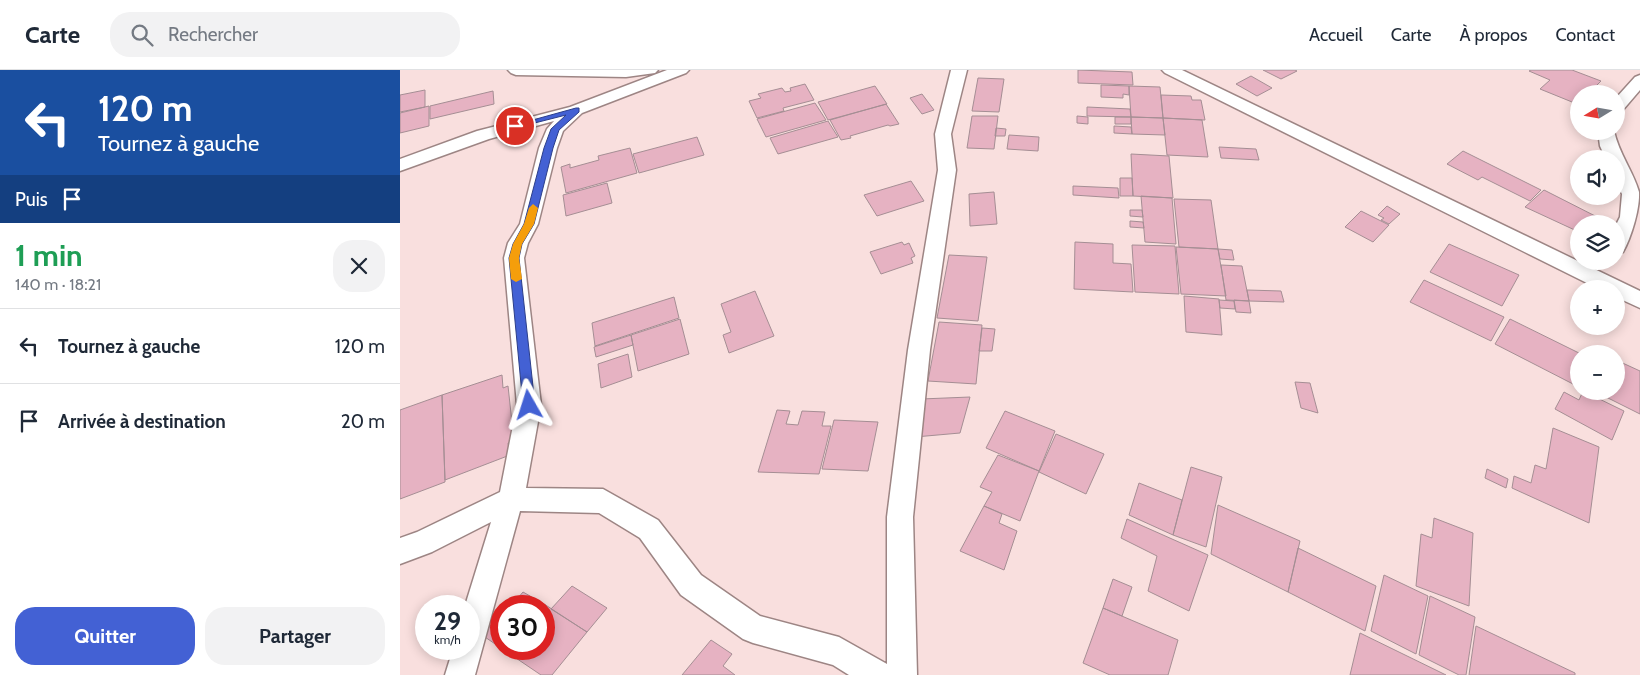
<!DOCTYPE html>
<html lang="fr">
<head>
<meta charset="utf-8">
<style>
	body { margin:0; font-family:Cabin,sans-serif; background:#f2f2f3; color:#1f2937; height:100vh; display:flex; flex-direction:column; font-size:19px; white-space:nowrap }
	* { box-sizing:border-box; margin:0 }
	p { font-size:16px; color:#747a83 }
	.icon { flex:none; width:28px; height:28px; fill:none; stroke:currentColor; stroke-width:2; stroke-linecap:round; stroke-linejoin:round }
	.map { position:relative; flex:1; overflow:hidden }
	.details { display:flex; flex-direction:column; background:#fff; width:400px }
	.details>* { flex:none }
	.hud { background:#1a4fa0; color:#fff; overflow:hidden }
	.needle { width:32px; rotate:259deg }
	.controls { position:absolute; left:1170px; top:15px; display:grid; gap:10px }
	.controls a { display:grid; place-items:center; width:55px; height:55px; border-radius:50%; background:#fff; box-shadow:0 2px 12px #0003; font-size:25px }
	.speed { position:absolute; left:15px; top:525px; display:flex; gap:10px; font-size:25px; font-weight:700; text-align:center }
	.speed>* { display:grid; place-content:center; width:65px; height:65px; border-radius:50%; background:#fff; box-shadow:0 2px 12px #0003; line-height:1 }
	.speed small { font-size:12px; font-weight:400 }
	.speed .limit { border:8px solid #d22; background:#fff; color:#111 }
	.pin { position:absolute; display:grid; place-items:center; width:42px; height:42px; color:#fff; margin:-21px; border:2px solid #fff; border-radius:50%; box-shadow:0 1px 5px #0007 }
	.me { position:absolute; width:55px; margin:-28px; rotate:354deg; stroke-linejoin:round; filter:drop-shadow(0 0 4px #0008) }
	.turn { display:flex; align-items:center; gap:18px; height:105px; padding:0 15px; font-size:22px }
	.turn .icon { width:65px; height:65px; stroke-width:2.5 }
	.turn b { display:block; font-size:35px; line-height:42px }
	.then { display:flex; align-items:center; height:48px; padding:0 15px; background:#0003; gap:10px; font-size:19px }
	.round { display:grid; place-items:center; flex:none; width:52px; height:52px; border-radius:20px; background:#f2f2f3 }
	.summary { display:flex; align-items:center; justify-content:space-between; height:85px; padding:0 15px }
	h1 { font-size:30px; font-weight:700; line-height:38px; color:#1e9e55 }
	.action { display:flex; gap:10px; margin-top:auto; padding:10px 15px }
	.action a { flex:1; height:58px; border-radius:20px; background:#4361d4; color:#fff; font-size:20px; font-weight:700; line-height:58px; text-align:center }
	.action a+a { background:#f2f2f3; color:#1f2937 }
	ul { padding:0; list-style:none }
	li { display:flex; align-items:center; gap:15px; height:75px; padding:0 15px; border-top:1px solid #e0e1e3 }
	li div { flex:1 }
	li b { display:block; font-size:19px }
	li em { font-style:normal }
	header { display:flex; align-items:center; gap:30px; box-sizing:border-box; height:70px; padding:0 25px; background:#fff; border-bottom:1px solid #e0e1e3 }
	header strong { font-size:24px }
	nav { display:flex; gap:28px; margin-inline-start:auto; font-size:18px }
	.search { width:350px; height:45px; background:#f2f2f3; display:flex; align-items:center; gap:12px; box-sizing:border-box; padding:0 18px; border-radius:20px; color:#747a83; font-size:19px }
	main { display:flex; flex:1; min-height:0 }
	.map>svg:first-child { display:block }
	.building { fill:#e6b2c2; stroke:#a58e94 }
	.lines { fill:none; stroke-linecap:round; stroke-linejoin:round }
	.minor-casing { stroke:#9d8584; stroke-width:3 }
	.minor { fill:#fff; fill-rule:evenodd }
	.route { fill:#4361d4; stroke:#2c3f8a }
	.slow { fill:#f59e0b }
</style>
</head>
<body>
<header>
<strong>Carte</strong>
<div class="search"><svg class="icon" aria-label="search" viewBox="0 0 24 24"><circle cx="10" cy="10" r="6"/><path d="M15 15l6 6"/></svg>Rechercher</div>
<nav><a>Accueil</a><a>Carte</a><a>À propos</a><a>Contact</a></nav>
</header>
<main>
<section class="details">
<div class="hud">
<div class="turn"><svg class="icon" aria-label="left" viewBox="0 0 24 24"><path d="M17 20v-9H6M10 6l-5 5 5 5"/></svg><div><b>120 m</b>Tournez à gauche</div></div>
<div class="then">Puis<svg class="icon" aria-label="arrive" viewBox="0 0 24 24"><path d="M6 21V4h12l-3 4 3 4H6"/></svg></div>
</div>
<div class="summary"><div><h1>1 min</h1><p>140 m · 18:21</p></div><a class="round"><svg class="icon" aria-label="close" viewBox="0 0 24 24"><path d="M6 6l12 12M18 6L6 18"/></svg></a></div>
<ul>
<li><svg class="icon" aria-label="left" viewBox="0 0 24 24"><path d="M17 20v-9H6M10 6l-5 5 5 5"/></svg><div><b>Tournez à gauche</b></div><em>120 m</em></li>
<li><svg class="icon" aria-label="arrive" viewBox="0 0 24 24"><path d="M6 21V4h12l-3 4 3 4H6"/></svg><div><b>Arrivée à destination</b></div><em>20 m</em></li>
</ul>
<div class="action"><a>Quitter</a><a>Partager</a></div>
</section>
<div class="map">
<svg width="1240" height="605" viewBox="0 0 1240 605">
	<rect width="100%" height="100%" fill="#f9dfde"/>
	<path class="building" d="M678,0L732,2L733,15L678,13Z
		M863,0H895L897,1L881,9Z
		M1131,0H1172L1201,11L1188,24H1179L1177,34L1140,19L1150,10L1129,1Z
		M851,6L872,18L857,26L836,14Z
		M578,8L604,9L599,42L572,41Z
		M405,14L414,30L383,38L384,41L357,48L349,31L361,28L358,24L382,18L385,22L391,21L390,18Z
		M701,15L729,16V25L723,24V28L701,27Z
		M475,16L487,34L428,50L418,32Z
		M729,16L760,17L763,48L731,47Z
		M25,20V37L0,42V25Z
		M93,21L94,34L30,49V36Z
		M522,24L534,40L522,44L510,28Z
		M761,25L791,26L792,30H801L805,50L763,48Z
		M415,33L426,50L366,67L357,49Z
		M486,34L499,54L490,56L488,55L450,66L451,68L441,70L430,50Z
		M29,36V56L0,63V43Z
		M687,37L730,39L731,47L687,46Z
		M572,46H598L594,79L567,78Z
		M677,46L688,47V54L677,53Z
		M715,47H731V54H715Z
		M731,47L763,48L765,65L732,64Z
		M763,48L802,50L808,87L767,85Z
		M428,51L438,67L378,84L370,68Z
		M714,56L731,57L732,64L714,63Z
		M596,58L606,59L605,66H595Z
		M609,65L639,67L638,81L607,79Z
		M297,67L304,85L239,103L233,84Z
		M819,77L856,79L859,90L821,88Z
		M230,78L237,103L166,123L161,97L170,94V98L199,90L198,86Z
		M1063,81L1141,120L1130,131L1082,107L1078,110L1047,94Z
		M731,84L769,86L773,128L733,126Z
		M720,108H732L733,126H720Z
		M511,111L524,131L477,146L464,125Z
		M207,113L212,133L166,146L163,125Z
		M673,116L718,118L719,128L673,125Z
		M1144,120L1207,152L1205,154H1179V162L1125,137Z
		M594,122L597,154L570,156L569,124Z
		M741,126L772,128L776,174L745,172Z
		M774,129L811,130L818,179L779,177Z
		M987,136L1000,144L989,154L981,150L984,148L978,145Z
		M730,140H742L743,147L730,146Z
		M961,141L989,155L973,172L945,157Z
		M730,151L743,152L744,158L730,157Z
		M502,172L504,175L509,173L515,186L511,188L513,193L481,204L470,182Z
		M675,172L713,174V193L731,194L733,222L674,219Z
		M1049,174L1119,205L1102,236L1030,202Z
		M732,175L775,176L779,224L735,222Z
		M776,177L818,179L826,226L781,224Z
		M818,179L832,180L834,190L820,189Z
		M549,185L587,187L578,251L537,248Z
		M821,195L842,196L849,231L826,230Z
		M1024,210L1104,247L1091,271L1010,232Z
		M847,220L881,221L884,232L849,231Z
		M355,221L374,266L329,283L323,265L331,262L321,234Z
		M784,226L819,229L822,265L786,262Z
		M274,227L279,248L195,276L192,253Z
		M819,230L834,231L835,239L820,238Z
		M834,230L849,231L851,243L836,242Z
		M280,249L289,284L238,301L231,265Z
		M1110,249L1181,284H1179V304L1173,314L1095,274Z
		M539,252L582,255L576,314L528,311Z
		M582,258L595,259L592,281H579Z
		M231,265L233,275L196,287L194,277Z
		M228,284L232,307L201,318L198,294Z
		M1216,290L1240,301V344L1194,321H1216Z
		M102,305L103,318L108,316L114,371L108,373L110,385L45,410L42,325Z
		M895,312L910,313L918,343L901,338Z
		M1183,321L1224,341L1212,370L1155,339L1164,322L1179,330Z
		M42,325L45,412L0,429V340Z
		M570,327L560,363L515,367L521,329Z
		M377,340L390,341L386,354L398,355L402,341L425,342L422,356H431L419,404L358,402Z
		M605,341L655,361L639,401L586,378Z
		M434,350L478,352L468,401L422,399Z
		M1153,358L1199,377L1189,453L1112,418L1114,406L1131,413L1135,395L1146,399Z
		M656,364L704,384L686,424L639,402Z
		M598,385L639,401L620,451L584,436L592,422L580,417Z
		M791,397L822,407L806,477L773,465Z
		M1087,399L1108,409L1106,418L1085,408Z
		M739,413L782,430L773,465L729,445Z
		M818,435L900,471L888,522L811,484Z
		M584,436L602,444L599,453L617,461L604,500L560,481Z
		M1034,448L1073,463L1069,536L1016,516L1021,464L1032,468Z
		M727,449L808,485L789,541L748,521L757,486L721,468Z
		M898,478L976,516L965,561L888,522Z
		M984,505L1028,526L1016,584L971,561Z
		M713,509L732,517L722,546L703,538Z
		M172,516L207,538L187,562L151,539Z
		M123,522L144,534L142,536L112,535Z
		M1030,526L1075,547L1066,605H1059L1019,585Z
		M144,534L187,562L152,605H141L104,580L144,579L142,536Z
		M703,538L778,570L768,605H710L683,593Z
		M100,545L101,546V578L82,565Z
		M1076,556L1175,603V605H1069Z
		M960,563L1046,605H950Z
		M311,570L332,584L323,596L335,605H282Z"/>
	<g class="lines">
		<defs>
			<path id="minor" d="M108,0H258L255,3L226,7L116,5L111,3Z
				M267,0H289L286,3L182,43L163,61L157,78L138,154L128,173L124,188L141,335L126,418L203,419L258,450L301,505L360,546L439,567L487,594V447L508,280L538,100L535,64L551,0H567L551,64L556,100L530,280L513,447L517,605H449L433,595L353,573L343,569L281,525L240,468L199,443L120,441L75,605H45L53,579H69V536H65L91,452L32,482L0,494V468L17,462L100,422L117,335L104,188L108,173L120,154L139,78L147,59L154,51L89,69L0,101V89L77,61L170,37Z
				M762,0H782L1240,221V238L1216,227V219H1199L765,3Z
				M1240,5V20L1222,41L1216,43V28L1235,7Z
				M1198,61H1214C1219,84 1233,101 1239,122C1240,139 1231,168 1223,182L1216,184V155L1220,147L1222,124L1216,112V89H1206L1200,76Z"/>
		</defs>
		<use href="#minor" class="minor-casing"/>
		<use href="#minor" class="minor"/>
	</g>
	<path class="route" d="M176,38H179V42L159,60L153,78L134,154L122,174L119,188L135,335L133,338H125L123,335L109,188L113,174L124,154L144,78L151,59L166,45L115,58L111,56Z"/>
	<path class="slow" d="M133,134L138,138L134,154L122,174L119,188L122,209L116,212L111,209L109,188L113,174L124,154L129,138Z"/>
</svg>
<div class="controls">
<a><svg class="needle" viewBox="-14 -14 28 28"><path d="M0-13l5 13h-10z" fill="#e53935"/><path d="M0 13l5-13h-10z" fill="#747a83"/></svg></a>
<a><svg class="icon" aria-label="sound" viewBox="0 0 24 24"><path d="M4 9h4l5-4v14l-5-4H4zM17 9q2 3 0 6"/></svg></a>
<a><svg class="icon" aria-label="layers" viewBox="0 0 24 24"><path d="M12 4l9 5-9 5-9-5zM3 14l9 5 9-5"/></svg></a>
<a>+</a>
<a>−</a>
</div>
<div class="speed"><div>29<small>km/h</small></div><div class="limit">30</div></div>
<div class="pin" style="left:115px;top:56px;background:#d93025"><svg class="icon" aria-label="arrive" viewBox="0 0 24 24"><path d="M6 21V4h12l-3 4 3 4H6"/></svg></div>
<svg class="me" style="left:129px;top:335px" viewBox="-20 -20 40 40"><path d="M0-17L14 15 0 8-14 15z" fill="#4361d4" stroke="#fff" stroke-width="4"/></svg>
</div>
</main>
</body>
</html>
